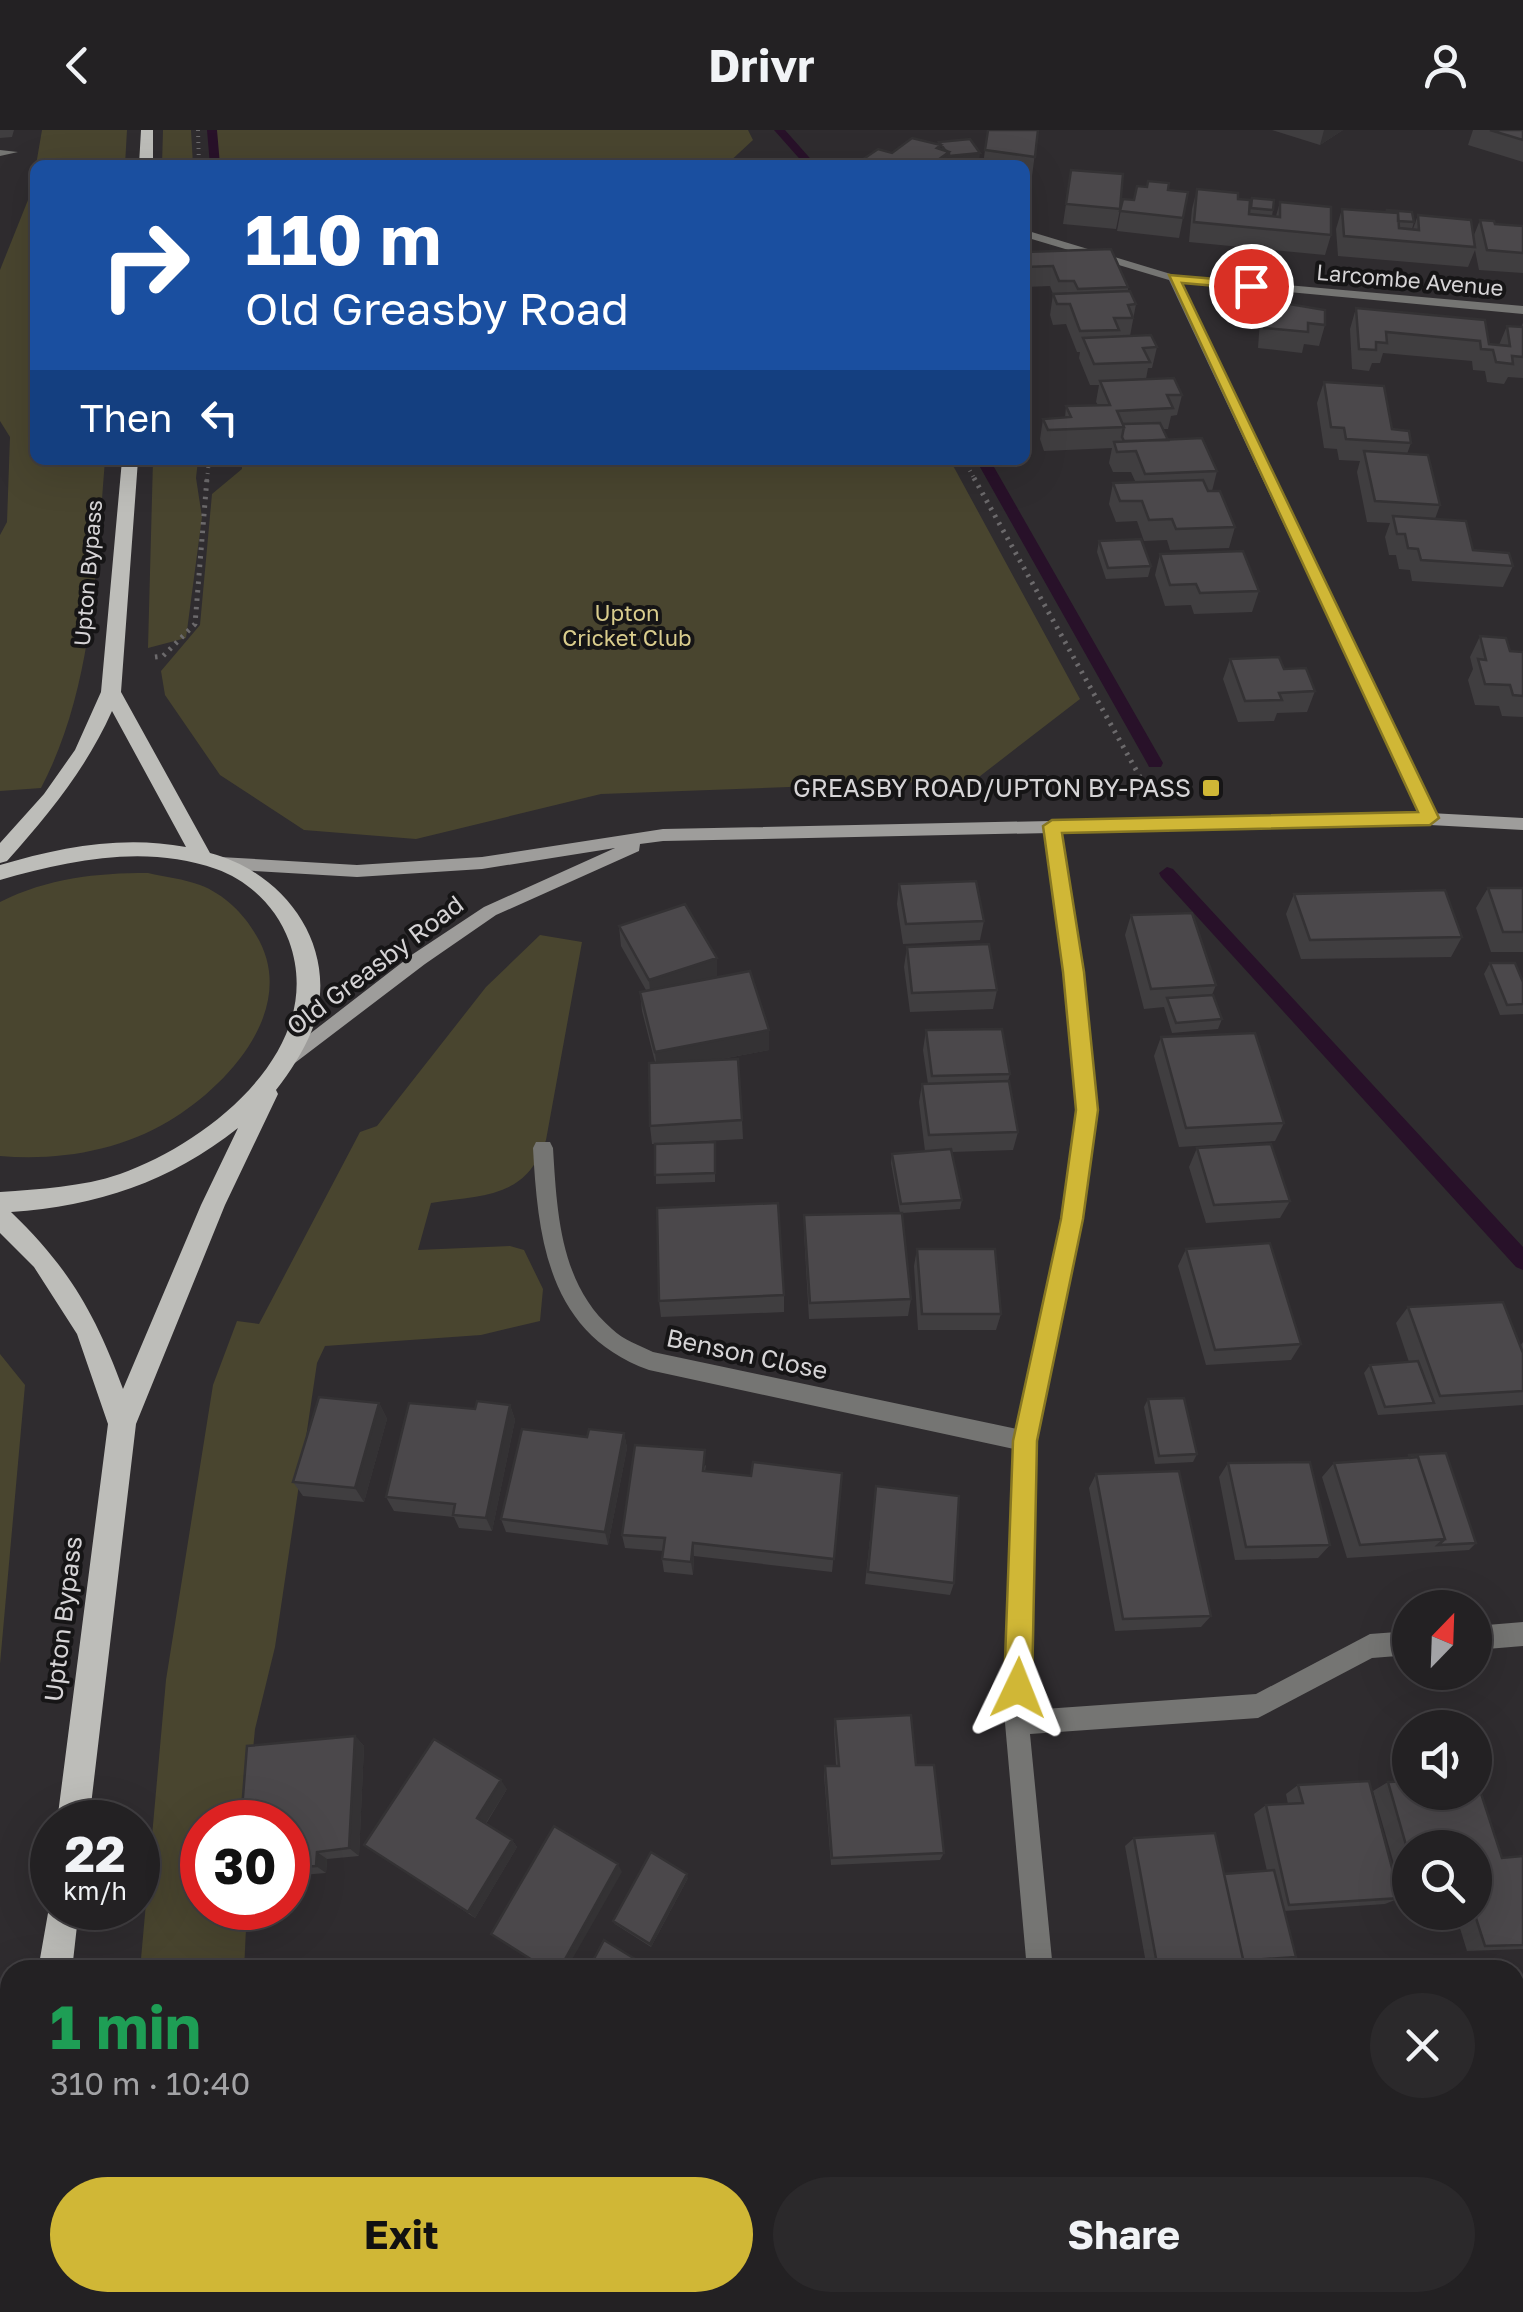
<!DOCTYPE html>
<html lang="en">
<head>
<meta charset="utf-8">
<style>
	body { margin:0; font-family:"Golos Text",sans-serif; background:#2b292b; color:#f1f3f6; height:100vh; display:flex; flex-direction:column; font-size:38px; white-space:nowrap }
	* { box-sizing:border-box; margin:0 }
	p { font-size:32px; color:#a3a3a6 }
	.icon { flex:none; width:55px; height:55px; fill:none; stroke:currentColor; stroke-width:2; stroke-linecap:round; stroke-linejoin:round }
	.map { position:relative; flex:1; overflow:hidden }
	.panel { position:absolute; left:0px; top:1830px; width:1525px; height:352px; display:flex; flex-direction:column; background:#232123; border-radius:30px 30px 0 0; box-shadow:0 10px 40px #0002,0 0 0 2px #403e41 }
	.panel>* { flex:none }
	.guide { position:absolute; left:30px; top:30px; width:1000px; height:305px; border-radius:15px; box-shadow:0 10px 40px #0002,0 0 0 2px #403e41; background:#1a4fa0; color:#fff; overflow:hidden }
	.needle { width:65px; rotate:23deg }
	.fabs { position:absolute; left:1392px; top:1460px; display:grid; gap:20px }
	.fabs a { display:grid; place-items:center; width:100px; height:100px; border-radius:50%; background:#232123; box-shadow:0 10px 40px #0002,0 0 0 2px #403e41; font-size:50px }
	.speed { position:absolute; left:30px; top:1670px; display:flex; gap:20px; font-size:50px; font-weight:700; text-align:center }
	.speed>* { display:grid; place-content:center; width:130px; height:130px; border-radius:50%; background:#232123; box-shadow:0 10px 40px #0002,0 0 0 2px #403e41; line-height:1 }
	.speed small { font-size:25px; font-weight:400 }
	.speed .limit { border:15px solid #d22; background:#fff; color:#111 }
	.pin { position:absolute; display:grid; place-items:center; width:85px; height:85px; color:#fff; margin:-42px; border:5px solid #fff; border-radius:50%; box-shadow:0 2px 10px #0007 }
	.me { position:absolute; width:110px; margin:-55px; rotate:2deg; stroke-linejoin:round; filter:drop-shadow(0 0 8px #0008) }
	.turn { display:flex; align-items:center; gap:35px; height:210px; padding:0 50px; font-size:45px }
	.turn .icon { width:130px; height:130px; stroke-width:2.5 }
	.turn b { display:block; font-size:70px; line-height:85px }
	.then { display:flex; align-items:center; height:95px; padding:0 50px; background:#0003; gap:20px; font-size:38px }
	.round { display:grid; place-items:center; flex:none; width:105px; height:105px; border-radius:52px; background:#2b292b }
	.headline { display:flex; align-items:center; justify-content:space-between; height:170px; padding:0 50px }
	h1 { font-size:60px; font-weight:700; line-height:75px; color:#1e9e55 }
	.button { display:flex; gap:20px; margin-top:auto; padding:20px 50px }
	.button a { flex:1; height:115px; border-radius:60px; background:#d0b736; color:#111; font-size:40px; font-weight:700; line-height:115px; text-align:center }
	.button a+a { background:#2b292b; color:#f1f3f6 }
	header { display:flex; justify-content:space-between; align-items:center; height:130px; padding:0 50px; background:#232123; font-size:45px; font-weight:700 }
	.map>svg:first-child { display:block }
	.green { fill:#49452f }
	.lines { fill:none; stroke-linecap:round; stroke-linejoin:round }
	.stream { fill:#281129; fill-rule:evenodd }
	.path-far1 { stroke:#6c6a6c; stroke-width:4; stroke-dasharray:1 5; stroke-linecap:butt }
	.path { stroke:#6c6a6c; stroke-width:5; stroke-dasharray:2.5 6; stroke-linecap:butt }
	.minor { fill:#757573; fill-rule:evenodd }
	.secondary { fill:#9e9d9b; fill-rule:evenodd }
	.primary { fill:#bdbdb9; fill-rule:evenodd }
	.wall { fill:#403e40 }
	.shaded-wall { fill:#343234 }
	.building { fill:#4b484b; stroke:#343234; stroke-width:2.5 }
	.route { fill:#d0b736; stroke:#877723; stroke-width:2.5 }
	.poi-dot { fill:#d0b736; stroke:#161516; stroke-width:4 }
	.labels { text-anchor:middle; stroke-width:8; stroke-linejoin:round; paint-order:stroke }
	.far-street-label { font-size:22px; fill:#d6d4d6; stroke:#161516 }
	.far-park-label { font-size:22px; fill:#dacd8d; stroke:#161516 }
	.poi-label { font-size:25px; fill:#d6d4d6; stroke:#161516; text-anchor:end }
	.street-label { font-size:25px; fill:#d6d4d6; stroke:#161516 }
</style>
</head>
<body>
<header><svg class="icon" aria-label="back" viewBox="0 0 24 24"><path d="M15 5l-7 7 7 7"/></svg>Drivr<svg class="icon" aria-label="person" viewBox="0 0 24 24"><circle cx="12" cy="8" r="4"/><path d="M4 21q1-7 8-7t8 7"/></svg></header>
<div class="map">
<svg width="1523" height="2182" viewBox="0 0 1523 2182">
	<rect width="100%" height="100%" fill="#2f2c2f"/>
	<path class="green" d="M42,0H127L125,35H36Z
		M163,0H191L193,35H162Z
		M211,0H748L753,10L726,35H215Z
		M35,42V330H105C96,440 93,559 41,658L0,661V405L7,392L10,307L0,291V140L32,60Z
		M153,330H198L196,348L202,387L186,508L148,518Z
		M242,330H950L1080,569L975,650L601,664L416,709L304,700L220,645L165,565L161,541L200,495L212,364L242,339Z
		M148,743C165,747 184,749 200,755C224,764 244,784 256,805C300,877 229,955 169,991C119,1021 58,1031 0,1026V772C48,748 96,743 148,743Z
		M540,805L582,812L546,1010C526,1069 485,1064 431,1073L418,1120L510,1116L524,1120L543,1159L540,1191L481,1205L325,1216L317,1233L275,1517L255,1599L246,1692H202V1778H247L244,1840H140L166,1550L213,1255L237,1191L259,1194L360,1002L377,996L486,857Z
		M0,1224L25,1255L0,1534Z
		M112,2172H505L515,2182H111Z"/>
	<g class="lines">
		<path class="stream" d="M207,0H217L220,35H210Z
			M774,0H785L816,35H805Z
			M976,330H990L1163,633L1161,637H1149L1147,633Z
			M1167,737L1173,739L1523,1117V1140L1516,1137L1161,747L1159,743Z"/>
		<path class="path-far1" d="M198,0L199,35
			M964,330L975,350
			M207,350L209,330"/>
		<path class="path" d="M974,348L1145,656
			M155,527L163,526L195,494L207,348"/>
		<path class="minor" d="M0,20L18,22L0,26Z
			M1025,100L1174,145L1523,176V184L1182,152L1438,689L1436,693H1424L1422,689L1169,150L1025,107Z
			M1052,691L1060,697L1092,916L1097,980L1082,1089L1036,1311L1030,1580L1256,1564L1370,1504L1410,1501V1525L1372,1528L1258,1588L1030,1604L1053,1840H1027L1005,1593L1014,1319L649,1240C549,1204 538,1111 533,1018L536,1012H550L553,1018C557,1082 560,1154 612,1199C623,1210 639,1215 653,1222L1017,1299L1062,1089L1077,980L1074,916L1044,697Z
			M1523,1492V1516L1475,1520V1496Z
			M546,2172H587L591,2182H550Z
			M1080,2172H1110L1112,2182H1082Z"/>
		<path class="secondary" d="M1430,683L1523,688V700L1430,695L663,711L640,714L639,721L496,785L425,834L283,942L276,940L274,935L276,930L413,824L484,777L615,718L482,739L357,747L220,739L212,733L220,727L357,735L482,727L663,699Z"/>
		<path class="primary" d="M141,0H153V35H139Z
			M122,330H138L121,562L210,723C287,743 342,821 312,900C303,922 290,942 276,960L278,964L225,1075L136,1294L89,1692H57L108,1294L77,1204L34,1137L0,1103V1062C40,1059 82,1057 120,1044C210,1012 328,918 289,811C277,778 250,751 216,739C146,714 69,730 0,750V735C60,717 123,705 186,717L112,581C86,639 49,684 7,731L0,733V713L44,664L75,620L101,562ZM238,998L201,1075L123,1259C95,1183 69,1138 11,1082C97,1076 170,1052 238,998Z
			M51,1766L52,1778H79L72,1840H38Z
			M10,2158V2172H41L40,2182H2Z"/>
	</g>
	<path class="wall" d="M0,0H14L12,7L0,8Z
		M1038,0L1032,46H1025V35H983L985,20Z
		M1272,0H1343L1320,15Z
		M1473,0H1523V32L1468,15Z
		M1071,40L1120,79L1116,99L1063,94Z
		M1197,59L1238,69L1249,76L1252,68L1273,80L1272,86H1276L1280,72L1331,105L1325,125L1189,112L1192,79Z
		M1168,60L1188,62L1179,108L1117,101L1123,69L1134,70Z
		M1342,79L1414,92L1412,99H1413L1418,85L1474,105L1480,90L1495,94L1523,96V143L1479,140L1475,120L1468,137L1338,126L1336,99Z
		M1025,122L1128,157V161L1136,174L1130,206L1157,217L1152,238H1148L1146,249L1182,265L1177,285L1171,286L1168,299H1163L1168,310L1217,341L1212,361L1235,397L1229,418L1170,420L1167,410L1144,411L1137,391L1116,392L1109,374L1113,353H1136L1131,342H1113L1109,333L1112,318L1044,321L1040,309L1043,289L1065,288L1066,276L1098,275L1096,272L1099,255H1090L1079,228L1080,222H1077L1066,194L1053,195L1050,185L1053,164L1050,156L1025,157Z
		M1265,170L1325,195L1319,216L1304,214L1302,223L1258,218L1260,190Z
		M1356,178L1485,190L1489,214L1499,215L1507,196L1521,197L1523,193V248L1508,247L1504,254L1487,252L1485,241L1473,240L1472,231L1383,223L1380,233H1372L1369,241L1352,239L1350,199Z
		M1324,252L1411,313L1407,324L1440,375L1435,389L1473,420L1513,436L1503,457L1412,451L1410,440L1399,439L1396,425H1389L1385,407L1390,393L1367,392L1357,342L1360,331L1339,330L1337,319L1324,318L1317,273Z
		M1099,411L1151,436L1148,447L1106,449L1097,422Z
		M1160,424L1259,461L1252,482L1194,484L1191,475L1165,476L1155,445Z
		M1480,506L1510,521L1523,522V587L1502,586L1499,576L1475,575L1468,550L1473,539L1470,527Z
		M1230,529L1284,539L1315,561L1307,582L1277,583L1274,591L1238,592L1223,549Z
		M899,754L984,791L980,810L903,814L897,774Z
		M1488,758H1523V822H1491L1476,778Z
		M1294,764L1462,807L1451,827L1301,829L1286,784Z
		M1131,785L1216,855L1212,865L1222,889L1218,899L1172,903L1164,877L1144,879L1125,805Z
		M619,796L717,828V847L769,900V920L716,930L742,990L743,1009L671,1013L715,1012V1052L656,1054L655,1014H652L650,996L655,932L642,881L640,862L646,860L621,816Z
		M907,817L997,860L993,879L910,882L904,837Z
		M1490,833L1523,852V884L1500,885L1484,844Z
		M926,900L1010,944L1008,951L1018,1002L1013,1020L952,1022L962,1070L960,1079L902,1083L911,1169L908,1186L809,1189L804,1103V1085L900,1083L891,1033L892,1024L925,1021L919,972L922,954H928L923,920Z
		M1161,907L1284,993L1275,1011L1179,1017L1154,926Z
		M1197,1018L1290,1071L1280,1088L1206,1093L1189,1037Z
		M917,1119L1001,1184L996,1200H918L914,1136Z
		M1186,1119L1301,1214L1291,1230L1206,1235L1178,1136Z
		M784,1165V1182L661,1187L659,1171Z
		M1408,1177L1520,1216L1523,1212V1275L1378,1285L1364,1243L1370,1235L1409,1232L1396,1193Z
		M1148,1269L1197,1324L1193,1332L1155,1334L1144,1277Z
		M379,1273L387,1289L364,1372L303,1366L293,1352Z
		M510,1275L515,1290L492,1401L459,1398L454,1387L394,1381L386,1367L475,1279Z
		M624,1303L627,1318L608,1415L506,1402L501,1389L587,1307Z
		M1409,1325L1476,1413L1469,1420L1347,1428L1322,1347L1334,1333L1407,1328Z
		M1228,1333L1330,1415L1318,1428L1235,1430L1219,1347Z
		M706,1335L705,1341L751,1346L842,1343L832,1442L694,1426L693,1445L664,1442L662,1429L663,1421L625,1418L622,1405Z
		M1096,1344L1211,1486L1201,1497L1115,1501L1089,1358Z
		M876,1356L954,1453L950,1465L865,1454Z
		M835,1589L916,1635L944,1723L940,1730L831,1735L824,1645L825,1636H836L834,1599Z
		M355,1606L364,1616L359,1726L327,1729L326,1743L288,1746V1692Z
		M1388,1652L1502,1728L1523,1726V1819L1467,1821L1455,1782H1475V1718H1410V1764L1403,1765L1373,1661Z
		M1298,1655L1400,1768L1385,1774L1284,1781L1296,1827L1289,1829L1147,1839L1125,1716L1134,1708L1224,1744L1267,1741L1254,1684L1266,1675L1288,1674L1286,1664Z
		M507,1659L486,1694L512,1710L517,1717L475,1788L364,1715Z
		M688,1748L651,1817L615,1794L613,1791Z
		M1523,2098V2124L1515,2113V2105Z
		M1523,2133V2175L1515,2163V2139Z
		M1261,2172H1363L1346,2182H1264Z"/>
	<path class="shaded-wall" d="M1324,0H1343L1320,15Z
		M941,15L939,29L949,22L980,23L979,33L931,35L937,18Z
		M717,828V848L651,870L649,850Z
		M769,900V920L657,941L655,922Z
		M379,1273L387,1289L364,1372L355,1358Z
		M510,1275L515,1290L492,1401L486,1388Z
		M624,1303L627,1318L608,1415L605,1402Z
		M693,1413L694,1426L693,1445L691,1432Z
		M355,1606L364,1616L359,1726L349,1718Z
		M501,1650L507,1659L484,1696L477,1688Z
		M512,1710L517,1717L475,1788L468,1782Z
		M317,1722L327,1729L326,1743L316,1736Z
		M618,1734L622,1742L566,1840H559Z
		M687,1744L688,1748L651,1817L650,1814Z"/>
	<path class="building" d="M988,0H1038L1035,27L985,20Z
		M1490,0H1523V10Z
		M912,8L941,15L937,18L949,22L931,35H868L859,32L878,19L892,23Z
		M970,9L980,23L949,26V22L945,20L939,12Z
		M1071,40L1123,44L1120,79L1066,74Z
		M1148,51L1169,53L1168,60L1188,62L1183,88L1120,81L1123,69L1134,70L1137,56L1147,57Z
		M1197,59L1238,63V69L1250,70L1249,84L1280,87V72L1331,77V105L1194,92Z
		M1252,68L1274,70L1273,80L1251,78Z
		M1342,79L1398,83L1399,98L1419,100L1418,85L1471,90L1475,117L1344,106Z
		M1387,80L1412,82L1414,92L1398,91V83L1387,82Z
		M1480,90L1494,91L1495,94L1523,96V123L1487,120Z
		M1111,119L1128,157L1078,159L1074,151H1059L1053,136L1025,137V122Z
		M1130,161L1136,174L1128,175L1133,188H1114L1119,200L1080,201L1070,174H1057L1053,164Z
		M1265,170L1325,180V195L1308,193V202L1264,198Z
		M1356,178L1485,190L1489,214L1510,216L1507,196L1523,197V227L1512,226L1513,234L1496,232L1493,220L1481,219L1480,211L1386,202L1387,213L1376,212V220L1359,219Z
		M1151,205L1157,217L1143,218L1150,232L1094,234L1083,208Z
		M1174,248L1182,265H1167L1173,278L1117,281L1124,297L1048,300L1043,289L1071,287L1066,276L1110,275L1100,251Z
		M1324,252L1384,256L1392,299L1409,301L1411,313L1346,309L1344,298L1331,297Z
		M1160,293L1168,310L1124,311L1122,307L1124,297L1123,294Z
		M1202,308L1217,341L1145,344L1136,321L1117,322L1114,312Z
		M1364,321L1428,325L1440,375L1375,371Z
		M1203,350L1208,361H1220L1235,397L1176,399L1172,389L1149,390L1142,371H1120L1113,353Z
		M1393,386L1466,391L1473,420L1509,423L1513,436L1421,430L1418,419L1408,418L1405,404H1397Z
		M1141,409L1151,436L1108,438L1099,411Z
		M1243,421L1259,461L1200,463L1196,454L1170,455L1160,424Z
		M1480,506L1506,508L1510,521L1523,522V566L1513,565L1510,555L1485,554L1478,529L1486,530Z
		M1279,527L1284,539L1306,538L1315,561L1279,563L1282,570L1245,571L1230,529Z
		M976,751L984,791L906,794L899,754Z
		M1488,758H1523V802H1503Z
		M1445,760L1462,807L1310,810L1294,764Z
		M685,774L717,828L649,850L619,796Z
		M1192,783L1216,855L1151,859L1131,785Z
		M989,814L997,860L912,863L907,817Z
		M1490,833H1515L1523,852V874L1507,875Z
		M750,841L769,900L655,922L640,862Z
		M1213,865L1222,889L1176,893L1167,868Z
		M1002,899L1010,944L932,946L926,900Z
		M1255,903L1284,993L1186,998L1161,907Z
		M738,929L742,990L650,996L649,933Z
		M1009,951L1018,1002L929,1005L922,954Z
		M715,1012V1043L655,1045V1014Z
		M1271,1014L1290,1071L1214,1075L1197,1018Z
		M951,1019L962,1070L901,1074L892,1024Z
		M778,1073L784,1165L659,1171L657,1078Z
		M902,1083L911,1169L810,1173L804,1085Z
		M1270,1113L1301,1214L1215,1220L1186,1119Z
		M917,1119H995L1001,1184H922Z
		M1503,1172L1523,1223V1261L1440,1266L1408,1177Z
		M1418,1231L1434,1273L1385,1277L1370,1235Z
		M319,1267L379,1273L355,1358L293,1352Z
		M1184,1268L1197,1324L1159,1326L1148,1269Z
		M477,1271L510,1275L486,1388L453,1385L455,1374L386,1367L409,1273L475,1279Z
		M522,1299L587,1307L589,1299L624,1303L605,1402L501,1389Z
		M635,1315L705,1320L703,1341L751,1346L753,1332L842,1343L834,1429L693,1413L691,1432L662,1429L665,1408L622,1405Z
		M1446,1323L1476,1413L1438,1415L1445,1409L1418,1327L1410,1328L1409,1325Z
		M1418,1327L1445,1409L1360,1415L1334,1333Z
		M1310,1332L1330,1415L1246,1417L1228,1333Z
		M1179,1341L1211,1486L1123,1489L1096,1344Z
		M876,1356L959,1366L954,1453L868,1442Z
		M911,1585L916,1635H934L944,1723L832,1728L825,1636H839L835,1589Z
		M355,1606L349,1718L317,1722L316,1736L288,1738V1692H241L247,1616Z
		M434,1609L501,1650L477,1688L512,1710L468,1782L364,1715Z
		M1475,1645L1502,1728L1523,1726V1815L1485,1816L1474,1782L1475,1718H1410V1729L1388,1652L1410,1651V1662H1475Z
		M1369,1651L1400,1768L1289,1775L1266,1675L1303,1673L1298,1655Z
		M554,1696L618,1734L559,1840H548L491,1804Z
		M1215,1703L1243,1829L1157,1834L1134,1708Z
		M651,1722L687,1744L650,1814L613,1791Z
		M1274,1740L1296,1827L1237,1831L1243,1829L1224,1744Z
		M604,1810L653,1840H588Z
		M1274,2172H1363L1365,2180L1346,2182H1277Z"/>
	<path class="route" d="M1169,145L1251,152L1258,156L1251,159L1182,153L1439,688L1430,695L1062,703L1084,842L1098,980L1083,1089L1037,1311L1032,1558L1027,1567L1018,1571L1008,1567L1004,1558L1013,1311L1061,1089L1076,980L1063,842L1043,696L1052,690L1418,682Z"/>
	<rect class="poi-dot" x="1201" y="648" width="20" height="20" rx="5"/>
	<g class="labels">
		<g class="far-street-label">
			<text transform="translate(1410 150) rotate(5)" y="8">Larcombe Avenue</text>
			<text transform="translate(88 443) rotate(-85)" y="8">Upton Bypass</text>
		</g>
		<g class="far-park-label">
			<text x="627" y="491">Upton<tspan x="627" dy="25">Cricket Club</tspan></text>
		</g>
		<g class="poi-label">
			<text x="1191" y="667">GREASBY ROAD/UPTON BY-PASS</text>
		</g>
		<g class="street-label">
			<text transform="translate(375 835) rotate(-37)" y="9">Old Greasby Road</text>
			<text transform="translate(747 1224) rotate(12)" y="9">Benson Close</text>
			<text transform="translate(63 1489) rotate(-83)" y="9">Upton Bypass</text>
		</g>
	</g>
</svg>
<div class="fabs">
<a><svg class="needle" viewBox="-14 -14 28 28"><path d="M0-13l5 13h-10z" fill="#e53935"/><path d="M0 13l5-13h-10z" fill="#a3a3a6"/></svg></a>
<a><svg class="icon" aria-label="sound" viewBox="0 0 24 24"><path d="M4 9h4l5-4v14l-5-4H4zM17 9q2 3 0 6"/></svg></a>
<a><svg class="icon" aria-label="search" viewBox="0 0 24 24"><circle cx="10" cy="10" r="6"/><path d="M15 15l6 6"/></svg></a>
</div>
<div class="speed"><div>22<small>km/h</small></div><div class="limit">30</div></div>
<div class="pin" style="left:1251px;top:156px;background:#d93025"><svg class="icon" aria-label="arrive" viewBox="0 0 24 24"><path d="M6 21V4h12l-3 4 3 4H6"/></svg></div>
<svg class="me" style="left:1018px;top:1558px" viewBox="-20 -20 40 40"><path d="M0-17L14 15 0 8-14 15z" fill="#d0b736" stroke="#fff" stroke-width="4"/></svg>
<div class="guide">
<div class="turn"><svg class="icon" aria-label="right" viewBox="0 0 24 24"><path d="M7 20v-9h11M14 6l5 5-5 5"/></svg><div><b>110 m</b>Old Greasby Road</div></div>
<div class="then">Then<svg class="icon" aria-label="left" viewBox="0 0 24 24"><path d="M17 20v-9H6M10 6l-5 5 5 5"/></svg></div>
</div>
<section class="panel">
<div class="headline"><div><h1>1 min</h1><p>310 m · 10:40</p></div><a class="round"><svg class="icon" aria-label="close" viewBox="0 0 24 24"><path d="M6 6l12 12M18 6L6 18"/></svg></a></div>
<div class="button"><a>Exit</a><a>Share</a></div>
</section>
</div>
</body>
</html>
